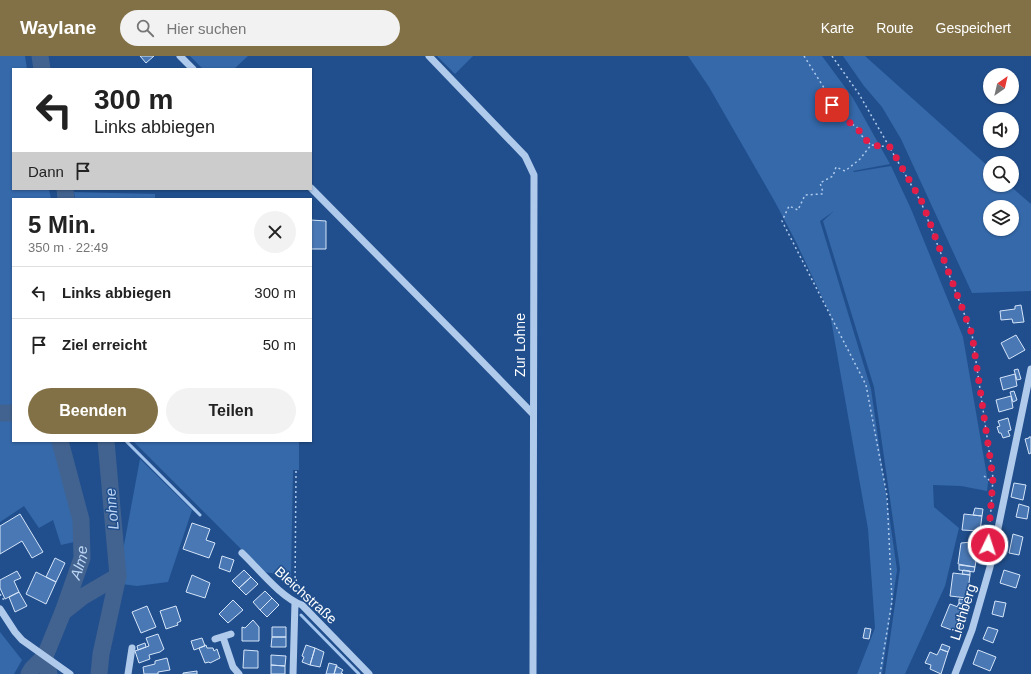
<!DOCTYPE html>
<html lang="de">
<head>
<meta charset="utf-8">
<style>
	body { margin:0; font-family:Helvetica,sans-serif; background:#f2f2f2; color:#222; height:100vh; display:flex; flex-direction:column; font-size:15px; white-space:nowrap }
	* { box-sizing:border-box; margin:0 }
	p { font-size:13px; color:#767676 }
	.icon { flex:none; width:22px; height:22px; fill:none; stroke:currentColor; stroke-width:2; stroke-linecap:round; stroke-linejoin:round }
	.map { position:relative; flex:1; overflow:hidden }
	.drawer { position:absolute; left:12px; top:142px; width:300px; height:244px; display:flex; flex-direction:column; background:#fff; border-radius:0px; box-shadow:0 1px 3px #0004 }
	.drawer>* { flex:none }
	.guide { position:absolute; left:12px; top:12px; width:300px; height:122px; border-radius:0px; box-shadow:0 1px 3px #0004; background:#fff; color:#222; overflow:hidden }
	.needle { width:26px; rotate:34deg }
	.tools { position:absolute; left:983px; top:12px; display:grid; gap:8px }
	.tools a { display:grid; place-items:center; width:36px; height:36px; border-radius:50%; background:#fff; box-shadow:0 1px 3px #0004; font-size:20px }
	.pin { position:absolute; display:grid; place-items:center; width:34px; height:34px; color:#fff; margin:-17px; border-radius:8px; box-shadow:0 2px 6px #0006 }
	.me { position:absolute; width:44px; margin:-22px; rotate:4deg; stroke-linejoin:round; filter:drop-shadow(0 0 3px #0008) }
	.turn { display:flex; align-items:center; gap:14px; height:84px; padding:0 16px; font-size:18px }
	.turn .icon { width:52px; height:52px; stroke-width:2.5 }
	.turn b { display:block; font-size:28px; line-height:34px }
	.then { display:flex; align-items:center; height:38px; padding:0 16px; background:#0003; gap:8px; font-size:15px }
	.round { display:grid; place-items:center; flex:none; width:42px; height:42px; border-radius:21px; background:#f2f2f2 }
	.headline { display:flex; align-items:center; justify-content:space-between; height:68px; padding:0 16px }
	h1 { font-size:24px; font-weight:800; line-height:30px }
	.cta { display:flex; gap:8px; margin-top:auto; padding:8px 16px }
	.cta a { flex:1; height:46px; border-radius:24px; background:#827146; color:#fff; font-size:16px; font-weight:800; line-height:46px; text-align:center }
	.cta a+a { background:#f2f2f2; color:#222 }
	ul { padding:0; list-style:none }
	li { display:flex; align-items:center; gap:12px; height:52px; padding:0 16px; border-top:1px solid #e0e0e0 }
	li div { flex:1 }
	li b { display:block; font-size:15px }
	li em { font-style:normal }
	header { display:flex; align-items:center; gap:24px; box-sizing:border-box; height:56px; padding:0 20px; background:#827146; color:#fff }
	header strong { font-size:19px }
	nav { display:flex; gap:22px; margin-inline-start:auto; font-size:14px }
	.search { width:280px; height:36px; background:#f2f2f2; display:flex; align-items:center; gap:10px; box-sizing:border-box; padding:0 14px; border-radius:22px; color:#767676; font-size:15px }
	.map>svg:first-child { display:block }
	.green { fill:#3569aa; fill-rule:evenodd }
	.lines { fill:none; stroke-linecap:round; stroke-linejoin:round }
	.stream { stroke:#a3c5ed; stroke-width:3 }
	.river { stroke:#42638f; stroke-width:17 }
	.building { fill:#4a78b4; stroke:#d5e5f9 }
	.path { stroke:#b0caec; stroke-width:1.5; stroke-dasharray:2 3; stroke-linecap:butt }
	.minor { stroke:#b0caec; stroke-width:7 }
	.route { stroke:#e11d48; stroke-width:7; stroke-dasharray:0 12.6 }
	.labels { text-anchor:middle; stroke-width:3; stroke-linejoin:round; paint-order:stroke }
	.street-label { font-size:14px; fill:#fff; stroke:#214f8d }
	.water-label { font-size:15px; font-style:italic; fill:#bcd4f3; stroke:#214f8d }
</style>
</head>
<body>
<header>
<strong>Waylane</strong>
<div class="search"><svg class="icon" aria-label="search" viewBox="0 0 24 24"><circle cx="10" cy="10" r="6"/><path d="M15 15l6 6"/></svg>Hier suchen</div>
<nav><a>Karte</a><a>Route</a><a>Gespeichert</a></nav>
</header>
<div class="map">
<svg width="1031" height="618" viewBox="0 0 1031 618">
	<rect width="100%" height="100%" fill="#214f8d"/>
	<path class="green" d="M0,0H25L27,13H13V133H49L51,143H13V351H0Z
		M190,0H248L234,13H203Z
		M437,0H473L455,18Z
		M688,0H822L853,42L890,108L853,115L854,116L891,110L911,153L963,281L988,426L987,435L961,430L933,429L934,451L959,472L945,530L905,618H885L900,513L874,331L823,165L834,155L820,165L871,333L897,514L882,618H857L875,572L868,473L830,258L796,186L775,146L709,31Z
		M843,0H865L990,112V129H1009L1031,148V235L972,237L901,83L882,51L864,30ZM990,151H1012V173H990Z
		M74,136L155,138V143H75Z
		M0,361L13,362V385H56L75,467L74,486L61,489L53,464L39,472L24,450L0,466Z
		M133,385H299V414H293L291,520L264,516Z
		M140,403L192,454L168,526L137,530L122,528L124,489Z
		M0,576L22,604L14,618H0Z"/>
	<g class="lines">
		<path class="stream" d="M126,385L200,459
			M301,559L359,618"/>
		<g class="river">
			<path d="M40,0L42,13"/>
			<path d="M65,133L66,143"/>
			<path d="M0,357H13"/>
			<path d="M63,556L82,541L118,520"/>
			<path d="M45,600L49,618"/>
			<path id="s1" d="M29,618L32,613L45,600L63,556L82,502L81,464L60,385"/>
			<path d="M99,618L101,598L118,520L106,385"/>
		</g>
	</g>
	<path class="building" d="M140,0H154L146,7Z
		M311,164L326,165V193H311Z
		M1021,249L1024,266L1013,267L1012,263L1001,264L1000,255L1015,253V250Z
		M1016,279L1025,294L1009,303L1001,287Z
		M1018,313L1021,323L1017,324L1014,314Z
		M1015,318L1017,330L1003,334L1000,322Z
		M1014,335L1017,344L1013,346L1010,336Z
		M1011,340L1013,352L999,356L996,344Z
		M1008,362L1011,374L1008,375L1010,380L1003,382L1001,377H999L997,371L1000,370L998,365Z
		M1029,381H1031V397L1029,398L1025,383L1029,382Z
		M1014,427L1026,429L1023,444L1011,441Z
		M1019,448L1029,451L1027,463L1016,461Z
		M975,452L983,453L982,460L973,459Z
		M20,458L43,496L32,502L22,485L0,498V470Z
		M964,458L982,460L980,475L962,474Z
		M192,467L210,473L206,484L215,487L209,502L183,493Z
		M1013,478L1023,481L1019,499L1009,497Z
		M972,486L979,487L975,511L958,508L961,487Z
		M222,500L234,504L230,516L219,512Z
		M55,502L65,507L56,526L46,521Z
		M959,509L975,511L974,516L959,514Z
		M244,514L251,521L239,532L232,525Z
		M963,514L970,515V519L962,518Z
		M1004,514L1020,519L1016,532L1000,527Z
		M17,515L21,522L14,525L19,536L5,543L0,532V524Z
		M36,516L56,526L46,548L26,538Z
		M953,517L970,519L967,542L950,540Z
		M192,519L210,527L205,542L186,536Z
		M251,521L258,528L246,539L239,532Z
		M265,535L272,542L260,554L253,546Z
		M19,536L27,550L15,556L9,541Z
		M272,542L279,549L267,561L260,554Z
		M959,543L967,544L966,549L959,547Z
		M233,544L243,554L228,567L219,558Z
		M995,545L1006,547L1003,561L992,558Z
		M959,547L967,550L966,554L957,551Z
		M950,548L966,554L957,576L941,570Z
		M147,550L156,571L141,577L132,556Z
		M176,550L181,565L177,567L178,569L166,573L160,555Z
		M253,564L259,571V585H242V571L245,572Z
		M272,571H286V581H272Z
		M988,571L998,574L993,587L983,583Z
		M865,572L871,573L869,583L863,582Z
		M158,578L164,593L160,596L149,599L150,603L139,607L135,595L149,590L146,582Z
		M272,581H286V591H271Z
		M202,582L205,590L194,594L191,585Z
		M145,587L146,591L138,594L137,590Z
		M942,588L950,591L948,596L940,593Z
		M206,589L207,592H213L214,595L217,593L220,602L210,607L209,606L205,607L199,592Z
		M306,589L315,592L310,609L302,606L304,601L302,600Z
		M315,592L324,596L320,611L310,609Z
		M940,593L948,596L941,618L930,613L931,609L925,607L930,596L937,599Z
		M244,594L258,595V612H243Z
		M978,594L996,601L990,615L973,608Z
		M271,599L286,600L285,610L271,609Z
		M167,602L170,614L158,616V618H144L143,611L155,608V605Z
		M329,607L337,609L334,618H326Z
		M271,609L285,610V618H271Z
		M336,610L343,614L341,617L343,618H334Z
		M197,615V618H183V617Z"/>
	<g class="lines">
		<path class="path" d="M804,0L831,43L832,49L849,66L858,72L861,79L871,89
			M832,0L859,38L921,146L972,278L993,422L990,468
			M984,420L993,427
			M295,537L296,415
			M0,538L5,546
			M880,618L892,545L887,440L866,329L782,165L789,150L798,154L805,139L822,138L823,136L820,127L833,120L836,111L845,115L860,103L871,89L890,91"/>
		<path class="minor" d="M180,0L193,13
			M429,0L525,100L534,119L533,618
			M311,132L467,290L533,358
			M242,497C258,512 281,542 302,549L369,618
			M0,553L15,576L22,584L70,618
			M223,581L233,611L239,618
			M215,583L231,578
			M128,618L132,592
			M293,618L295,546
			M955,618L972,574L990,511L1031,313"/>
	</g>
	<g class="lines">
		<path class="route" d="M832,49L849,66L858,72L861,79L871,89L890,91L922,146L972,278L993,422L988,489"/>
	</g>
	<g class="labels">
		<g class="street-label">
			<text transform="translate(520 289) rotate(-90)" y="5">Zur Lohne</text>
			<text transform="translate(306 539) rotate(42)" y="5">Bleichstraße</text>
			<text transform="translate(963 556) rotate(-73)" y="5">Liethberg</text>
		</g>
		<g class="water-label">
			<text transform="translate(112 453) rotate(-95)" y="5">Lohne</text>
			<text dy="5" stroke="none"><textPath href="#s1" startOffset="124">Alme</textPath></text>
		</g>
	</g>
</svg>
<div class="tools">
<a><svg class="needle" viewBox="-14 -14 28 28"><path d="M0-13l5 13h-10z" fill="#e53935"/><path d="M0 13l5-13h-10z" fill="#767676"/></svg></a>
<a><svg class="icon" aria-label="sound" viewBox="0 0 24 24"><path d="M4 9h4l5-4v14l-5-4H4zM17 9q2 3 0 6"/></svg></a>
<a><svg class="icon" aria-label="search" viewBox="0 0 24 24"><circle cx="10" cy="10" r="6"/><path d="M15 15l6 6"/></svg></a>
<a><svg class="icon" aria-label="layers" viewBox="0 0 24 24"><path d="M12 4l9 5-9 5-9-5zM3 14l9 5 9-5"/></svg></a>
</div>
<div class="pin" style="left:832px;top:49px;background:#d93025"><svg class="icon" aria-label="arrive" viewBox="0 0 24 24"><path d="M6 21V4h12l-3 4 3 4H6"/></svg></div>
<svg class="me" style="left:988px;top:489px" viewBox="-20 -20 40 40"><circle r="17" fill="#e11d48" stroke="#fff" stroke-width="3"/><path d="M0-11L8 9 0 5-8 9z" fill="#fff"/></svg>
<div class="guide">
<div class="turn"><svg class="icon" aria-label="left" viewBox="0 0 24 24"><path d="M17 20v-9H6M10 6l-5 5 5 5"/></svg><div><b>300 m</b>Links abbiegen</div></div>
<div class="then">Dann<svg class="icon" aria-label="arrive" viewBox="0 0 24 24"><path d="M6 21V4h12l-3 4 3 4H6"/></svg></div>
</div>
<section class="drawer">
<div class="headline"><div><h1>5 Min.</h1><p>350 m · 22:49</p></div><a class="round"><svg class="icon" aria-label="close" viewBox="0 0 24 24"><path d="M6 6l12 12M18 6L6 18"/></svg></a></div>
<ul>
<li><svg class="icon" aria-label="left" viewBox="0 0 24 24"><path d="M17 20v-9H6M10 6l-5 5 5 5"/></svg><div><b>Links abbiegen</b></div><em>300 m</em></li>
<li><svg class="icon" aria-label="arrive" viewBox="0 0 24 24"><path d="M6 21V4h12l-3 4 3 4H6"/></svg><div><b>Ziel erreicht</b></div><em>50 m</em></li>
</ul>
<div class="cta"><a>Beenden</a><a>Teilen</a></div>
</section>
</div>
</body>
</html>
